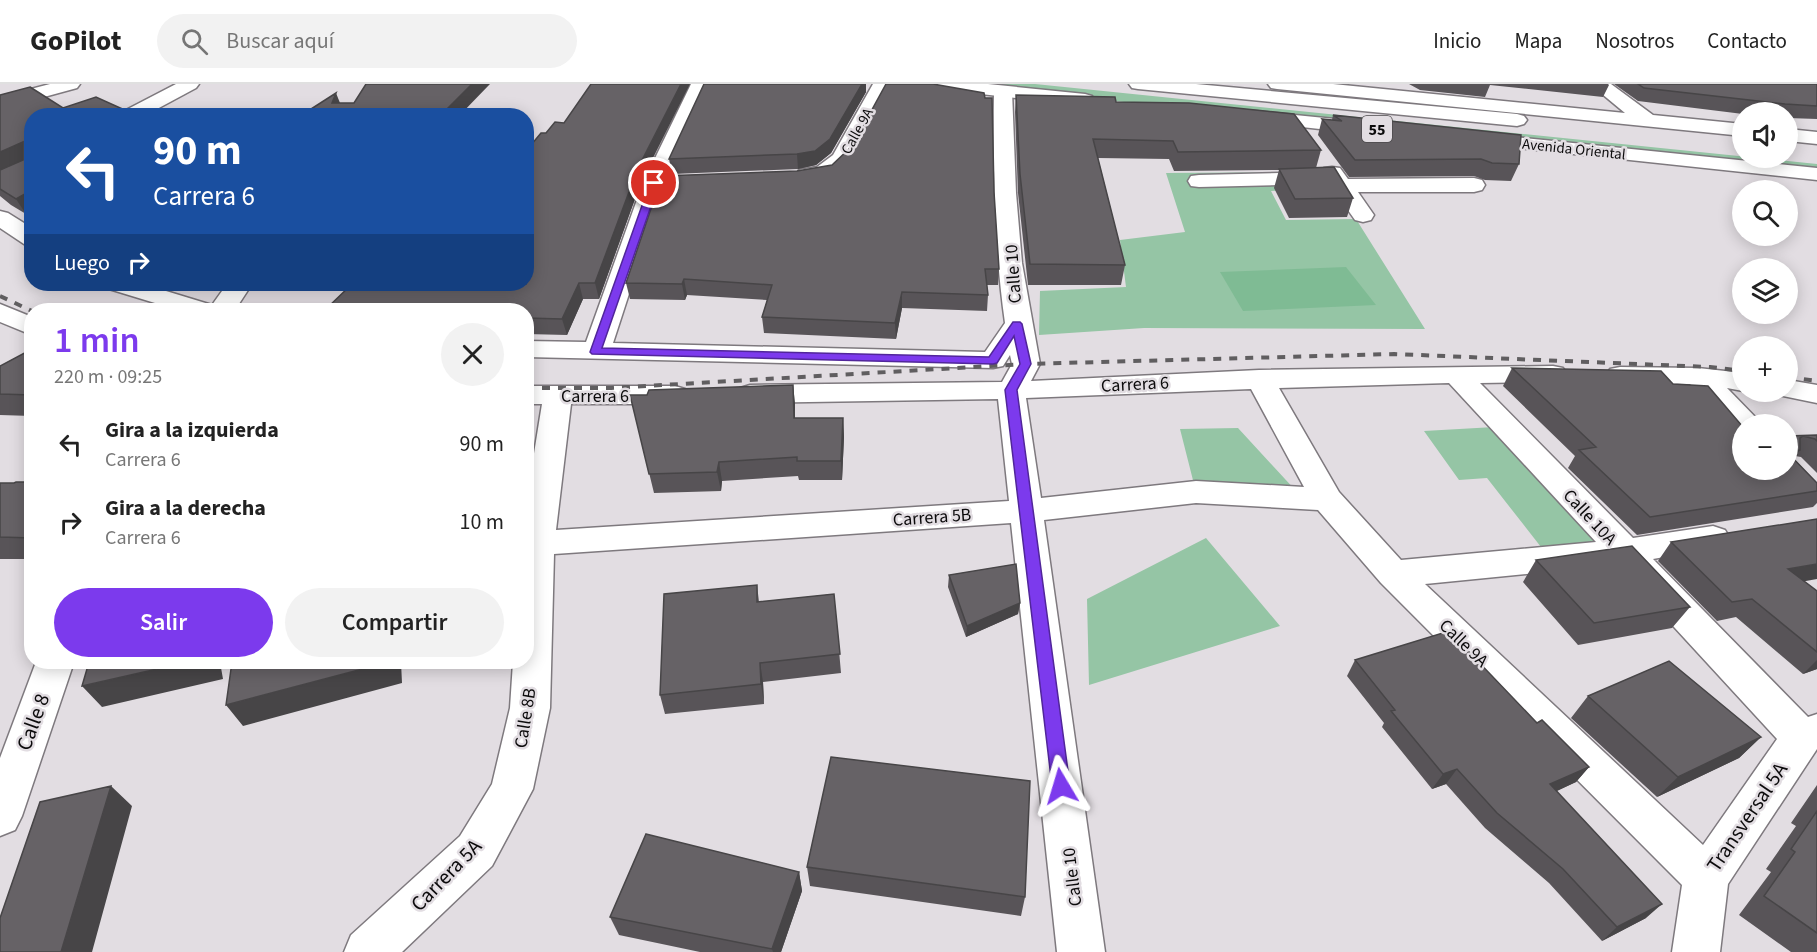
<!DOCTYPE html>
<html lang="es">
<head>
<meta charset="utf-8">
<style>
	body { margin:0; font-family:"Source Sans 3",sans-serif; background:#f2f2f2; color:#222; height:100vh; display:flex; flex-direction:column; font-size:22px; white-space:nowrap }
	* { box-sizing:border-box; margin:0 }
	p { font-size:20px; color:#767676 }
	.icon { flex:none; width:33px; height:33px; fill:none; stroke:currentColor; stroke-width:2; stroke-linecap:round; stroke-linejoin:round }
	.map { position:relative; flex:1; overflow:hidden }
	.side { position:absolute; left:24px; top:219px; width:510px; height:366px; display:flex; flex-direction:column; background:#fff; border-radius:24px; box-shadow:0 3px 15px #0003 }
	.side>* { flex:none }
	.hud { position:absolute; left:24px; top:24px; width:510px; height:183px; border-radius:24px; box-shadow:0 3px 15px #0003; background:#1a4fa0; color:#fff; overflow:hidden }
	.buttons { position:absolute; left:1732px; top:18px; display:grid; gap:12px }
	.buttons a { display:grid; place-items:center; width:66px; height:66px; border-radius:50%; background:#fff; box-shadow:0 3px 15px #0003; font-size:30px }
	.pin { position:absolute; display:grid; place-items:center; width:51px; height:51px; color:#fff; margin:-26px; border:3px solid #fff; border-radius:50%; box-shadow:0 2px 6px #0007 }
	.me { position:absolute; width:66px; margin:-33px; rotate:353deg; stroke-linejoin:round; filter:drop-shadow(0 0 4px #0008) }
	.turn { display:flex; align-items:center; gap:21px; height:126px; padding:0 30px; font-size:27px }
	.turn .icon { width:78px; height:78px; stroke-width:2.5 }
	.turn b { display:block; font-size:42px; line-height:51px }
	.then { display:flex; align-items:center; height:57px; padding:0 30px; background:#0003; gap:12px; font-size:22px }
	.round { display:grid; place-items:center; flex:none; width:63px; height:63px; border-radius:32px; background:#f2f2f2 }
	.summary { display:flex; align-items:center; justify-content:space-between; height:102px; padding:0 30px }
	h1 { font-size:36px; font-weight:600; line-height:45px; color:#7c3aed }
	.cta { display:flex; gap:12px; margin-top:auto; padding:12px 30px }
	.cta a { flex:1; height:69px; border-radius:36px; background:#7c3aed; color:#fff; font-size:24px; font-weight:600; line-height:69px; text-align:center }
	.cta a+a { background:#f2f2f2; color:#222 }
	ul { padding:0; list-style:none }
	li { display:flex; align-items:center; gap:18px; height:78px; padding:0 30px }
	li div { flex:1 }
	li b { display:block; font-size:22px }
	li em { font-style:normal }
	header { display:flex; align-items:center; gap:36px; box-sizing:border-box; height:84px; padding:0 30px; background:#fff; border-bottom:2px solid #e0e0e0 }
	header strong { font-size:28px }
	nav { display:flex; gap:33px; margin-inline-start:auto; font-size:21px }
	.search { width:420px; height:54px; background:#f2f2f2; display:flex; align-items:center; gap:15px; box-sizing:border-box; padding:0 21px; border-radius:33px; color:#767676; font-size:22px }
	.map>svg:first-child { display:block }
	.green { fill:#95c5a5 }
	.forest { fill:#7fbb94 }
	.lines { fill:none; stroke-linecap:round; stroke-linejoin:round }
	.minor-casing { stroke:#7e797e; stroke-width:3 }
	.primary-casing { stroke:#7e797e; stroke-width:3 }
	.minor { fill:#fff; fill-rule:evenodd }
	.primary { fill:#fff; fill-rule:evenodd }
	.rail { stroke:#605e60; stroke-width:4; stroke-dasharray:8 8; stroke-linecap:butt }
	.wall { fill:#585458 }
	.shaded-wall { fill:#474547 }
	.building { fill:#666266; stroke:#474547; stroke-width:1.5 }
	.route { fill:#7c3aed; stroke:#51269a; stroke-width:1.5 }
	.labels { text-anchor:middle; stroke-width:5; stroke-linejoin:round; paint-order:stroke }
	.far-street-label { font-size:15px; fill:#0c0b0c; stroke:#e2dde2 }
	.shield { fill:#e2dde2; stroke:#4c4a4c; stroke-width:1.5 }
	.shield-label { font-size:16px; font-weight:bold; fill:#0c0b0c }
	.street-label { font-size:18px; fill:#0c0b0c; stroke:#e2dde2 }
	.near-street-label { font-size:21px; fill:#0c0b0c; stroke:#e2dde2 }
</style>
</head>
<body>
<header>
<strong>GoPilot</strong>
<div class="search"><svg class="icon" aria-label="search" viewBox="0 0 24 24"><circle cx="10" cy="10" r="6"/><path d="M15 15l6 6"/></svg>Buscar aquí</div>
<nav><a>Inicio</a><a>Mapa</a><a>Nosotros</a><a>Contacto</a></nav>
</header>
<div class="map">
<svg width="1817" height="868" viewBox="0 0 1817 868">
	<rect width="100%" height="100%" fill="#e2dde2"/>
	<path class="green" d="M953,0H1035L1817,80V91Z
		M1323,88L1332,104L1271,107L1286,136L1356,135L1425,245L1144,244L1039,251L1040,207L1126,203L1120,156L1185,148L1166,89Z
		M1512,342L1618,466L1548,472L1487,394L1459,396L1424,347Z
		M1238,344L1297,408H1196L1180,345Z
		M1206,454L1280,542L1089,601L1087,515Z"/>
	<path class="forest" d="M1346,183L1376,221L1243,227L1220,188Z"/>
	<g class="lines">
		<defs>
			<path id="minor" d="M50,0H80L77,4L0,25V13Z
				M176,0H199L196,4L144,32H120L122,28Z
				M691,0H709L665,99L613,259L985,268L1005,239C994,162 993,84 994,7L996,3H1010L1012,7L1016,109L1022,179L1040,280L1031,297L1259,286L1553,282L1563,284L1567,290L1563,296L1553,298L1480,299L1633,454L1713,442L1725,446L1730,454L1725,462L1653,475L1808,633L1817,630V665L1728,800L1720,868H1672L1682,801L1381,499L1318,426L1196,419L1044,436L1105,868H1057L1011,439L554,470L550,624L533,705L492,782L402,868H344L351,851L460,752L492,700L510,624L513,578H526V419L542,320H526V302H675L685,305L689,311L685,317L675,320H571L556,446L1009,417L998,315L750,319L740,316L736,310L740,304L750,301L1002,298L1012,280L1010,271L1003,282L993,284L526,273V257L586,258L643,99ZM1449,299L1596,458L1401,476L1339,408L1279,304ZM1251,305L1304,403L1196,397L1041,414L1026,314ZM1617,481L1777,655L1703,761L1425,500Z
				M873,0H891C873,34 849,108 799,96L796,91L799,86L817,83L833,71Z
				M1268,0H1333L1625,29L1590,0H1611L1653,31L1743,40V52L1277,5L1271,4Z
				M1788,45L1817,48V60L1788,57Z
				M1332,83L1340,84L1348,95L1474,94L1482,96L1485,101L1482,106L1474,108H1358L1374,131L1371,136L1363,138L1355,136L1328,98L1320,100L1199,103L1191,102L1188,97L1191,92L1199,91L1322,88L1324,84Z
				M0,127L8,129L32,144V162L24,160L0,144Z
				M105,200H143L212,221L227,200H252L235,226H178L109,205Z
				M0,220L32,233V251L0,238Z
				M1620,283L1698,284L1743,289V307L1727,304L1762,340H1743V348L1736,347L1690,300L1620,299L1610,297L1606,291L1610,285Z
				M1788,296L1817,301V319L1778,311L1775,308H1788Z
				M36,578H74L22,732L15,746L0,752V674Z"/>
			<path id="primary" d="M928,0H988L1085,10L1092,12L1094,16L1092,20L1085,22L937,5L931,4Z
				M1129,0H1196L1517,30L1524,32L1527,36L1524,40L1517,42L1138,5L1132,4Z
				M1255,27L1365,38L1372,40L1375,44L1372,48L1365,50L1248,37L1245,33L1248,29Z
				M1476,49L1817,84V96L1469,59L1466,55L1469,51Z"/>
		</defs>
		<use href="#minor" class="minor-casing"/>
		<use href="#primary" class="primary-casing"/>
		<use href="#minor" class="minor"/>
		<use href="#primary" class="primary"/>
		<path class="rail" d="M0,212L32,227
			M1788,293L1817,297
			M526,304H611L1026,280L1394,270L1710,283L1743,287"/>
	</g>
	<path class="wall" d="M862,0H866V8L831,69L816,81L798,85L672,90L669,75Z
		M1409,0H1608L1609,1L1603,13L1490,1L1485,13L1420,6Z
		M1614,0H1817V35L1788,34V28H1743V30L1638,17Z
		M0,11L63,24L32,32V127L26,130L11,121L0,112Z
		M1016,11L1116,18L1321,66L1316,84L1353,114L1347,133L1289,134L1274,104L1279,86L1174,87L1169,75L1098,74L1125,181L1121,201H1028L1018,109L1015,28Z
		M1333,31L1519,80L1511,97L1485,96L1474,92L1349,93L1318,51L1322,35L1332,36Z
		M641,98L599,215H583L567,251L526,250V226Z
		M994,108L999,185L998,201H987L988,211L987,227L902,224L896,255L764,249L762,233L767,216L687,211L685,216L630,215L626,199Z
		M191,200H215L213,204Z
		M32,265V332L0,331V282Z
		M1512,284L1743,386L1788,352L1817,351V389L1801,373L1795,372L1793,374L1817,399V419L1813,423L1637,451L1568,384L1575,372L1503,302Z
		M630,311L795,319V334H843L844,353L842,396H799L798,392L722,397L721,407L654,409Z
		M32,398V475H0V399H14Z
		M1671,458L1804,497L1817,507V585L1803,590L1736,533L1717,537L1658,477Z
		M1536,476L1690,523L1672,544L1578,561L1523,498Z
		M949,491L1020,519L1018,530L966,553L948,503Z
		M757,501L759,518L834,510L841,589L763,598L764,620L665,630L660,611Z
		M1355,576L1537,639L1589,683L1576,698L1556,707L1646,834L1602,857L1549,799L1485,744L1446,700L1432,705L1382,643L1384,639L1347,592Z
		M1588,612L1761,653L1739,674L1657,713L1571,634Z
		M1817,701V868H1791L1739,831L1771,788L1766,785L1796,742L1791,739Z
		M807,783L1025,813L1021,832L810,802Z
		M799,788L802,807L781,868H700L619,851L610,833Z"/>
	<path class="shaded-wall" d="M472,0H490L459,32H440Z
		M681,0H690L641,98L599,215L595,199L638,84Z
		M862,0H866V8L831,69L816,81L798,85L797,70Z
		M336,9L342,24L332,19Z
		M23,58L32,73L0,87V68Z
		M32,106V127L26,130L16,115Z
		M684,195L687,211L685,216L682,200Z
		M579,199L583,215L567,251L562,235Z
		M210,200H215L213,204Z
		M902,208V224L896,255L895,239Z
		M793,301L795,319V353L794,334Z
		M843,334L844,353L842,396L841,377Z
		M1803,352L1791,367L1800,366L1788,381V368Z
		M719,378L722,397L721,407L717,388Z
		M1817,480V495L1772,503L1788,485Z
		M1020,519L1018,530L966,553L967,542Z
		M1817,576V585L1803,590Z
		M188,578H220L223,595L102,623L82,602Z
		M389,578H401L402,599L243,642L226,621Z
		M760,579L763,598L764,620L761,600Z
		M1761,653L1739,674L1657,713L1678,693Z
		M1589,683L1576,698L1538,716L1550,700Z
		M1457,685L1446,700L1432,705L1443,690Z
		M111,702L132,722L92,868H61Z
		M799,788L802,807L781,868H773L772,865Z
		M1662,820L1646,834L1602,857L1617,843Z"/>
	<path class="building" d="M366,0H472L440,32H300L336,9L332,19H354Z
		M591,0H681L638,84L595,199H579L562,235L526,234V226H325L352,200H526V67L541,49H546L555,38L564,39Z
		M704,0H862L830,55L815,67L797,70L669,75Z
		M886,0H933L984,9L985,14H992L994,108L999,185H985L988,211L902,208L895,239L762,233L772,201L684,195L682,200L626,199L662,92L797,87L832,81L852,62Z
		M1638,0H1817V22L1785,20L1644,4Z
		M30,3L63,24L96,13L138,32H32V106L16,115L0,105V86L23,76V58L0,68V11Z
		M1016,11L1115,13L1116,18L1189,19L1294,30L1321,66L1178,68L1173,57L1093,55L1125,181L1030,180L1020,90Z
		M1333,31L1521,51L1519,80L1492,79L1481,75L1355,76L1322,35L1342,37Z
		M1334,83L1353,114L1295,115L1279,85Z
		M32,265V311L0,310V282Z
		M1512,284L1661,287L1673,300L1708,302L1743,343V386H1788V369L1817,399V407L1650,433L1579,366L1596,363Z
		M793,301L794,334H843L841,377H797V373L719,378L717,388L649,390L630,311H647L649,306Z
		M1817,351V357L1815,355L1803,352L1800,354V366L1788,368V352Z
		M16,398H32V454L0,453V399H14Z
		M1817,435V480L1788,485L1817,507V568L1752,515L1732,518L1671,458Z
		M1632,462L1690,523L1594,539L1536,476Z
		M1016,480L1020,519L967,542L949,491Z
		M757,501V518L834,510L840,570L760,579L761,600L660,611L664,510Z
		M1449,547L1537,639L1542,636L1589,683L1550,700L1662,820L1617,843L1563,785L1497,729L1457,685L1443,690L1391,627L1395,626L1355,576Z
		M1669,577L1761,653L1678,693L1588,612Z
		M89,578H188L82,602Z
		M232,578H389L226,621Z
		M831,673L1030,697L1025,813L807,783Z
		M111,702L61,868H0V834L40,718Z
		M1817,727V849L1764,812L1795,768L1791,765Z
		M646,750L799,788L772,865L610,833Z"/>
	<path class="route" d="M654,96L659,99L602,264L989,273L1013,238H1020L1022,240L1031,280L1017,306L1070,702L1067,708L1061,710L1055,708L1052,702L1005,306L1020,280L1014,252L997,279L993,280L592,270L590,268L650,99Z"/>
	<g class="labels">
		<g class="far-street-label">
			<text transform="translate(857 47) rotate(-61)" y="5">Calle 9A</text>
			<text transform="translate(1574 65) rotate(6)" y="5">Avenida Oriental</text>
		</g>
		<rect class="shield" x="1362" y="32" width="30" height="26" rx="4.5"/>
		<g class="shield-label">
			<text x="1377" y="51">55</text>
		</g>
		<g class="street-label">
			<text transform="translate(1013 190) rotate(-94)" y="6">Calle 10</text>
			<text transform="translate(1135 300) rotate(-3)" y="6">Carrera 6</text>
			<text x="595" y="318">Carrera 6</text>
			<text transform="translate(932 433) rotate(-4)" y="6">Carrera 5B</text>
			<text transform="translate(1590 433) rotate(47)" y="6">Calle 10A</text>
			<text transform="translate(1464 559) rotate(44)" y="6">Calle 9A</text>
			<text transform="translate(525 634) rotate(-81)" y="6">Calle 8B</text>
			<text transform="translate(1072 793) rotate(-97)" y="6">Calle 10</text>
		</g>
		<g class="near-street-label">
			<text transform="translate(33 638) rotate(-70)" y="7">Calle 8</text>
			<text transform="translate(1747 733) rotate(-56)" y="7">Transversal 5A</text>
			<text transform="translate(446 791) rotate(-46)" y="7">Carrera 5A</text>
		</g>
	</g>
</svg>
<div class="buttons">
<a><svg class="icon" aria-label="sound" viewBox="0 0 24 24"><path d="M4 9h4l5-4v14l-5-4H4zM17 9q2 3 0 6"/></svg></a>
<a><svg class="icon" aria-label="search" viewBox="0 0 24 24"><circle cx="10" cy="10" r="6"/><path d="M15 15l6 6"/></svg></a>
<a><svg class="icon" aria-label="layers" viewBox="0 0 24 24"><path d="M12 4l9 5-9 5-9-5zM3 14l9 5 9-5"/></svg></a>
<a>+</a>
<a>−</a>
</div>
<div class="pin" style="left:654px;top:99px;background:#d93025"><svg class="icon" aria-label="arrive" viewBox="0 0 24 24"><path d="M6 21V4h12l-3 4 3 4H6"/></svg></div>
<svg class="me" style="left:1061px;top:702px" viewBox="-20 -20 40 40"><path d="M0-17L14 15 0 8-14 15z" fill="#7c3aed" stroke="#fff" stroke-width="4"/></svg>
<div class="hud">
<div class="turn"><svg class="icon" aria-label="left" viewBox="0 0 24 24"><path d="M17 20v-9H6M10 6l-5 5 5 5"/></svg><div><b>90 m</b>Carrera 6</div></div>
<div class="then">Luego<svg class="icon" aria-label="right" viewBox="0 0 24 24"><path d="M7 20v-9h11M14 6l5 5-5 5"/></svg></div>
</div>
<section class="side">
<div class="summary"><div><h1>1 min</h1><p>220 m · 09:25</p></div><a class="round"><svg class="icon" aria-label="close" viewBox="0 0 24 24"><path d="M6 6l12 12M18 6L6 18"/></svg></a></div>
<ul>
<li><svg class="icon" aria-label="left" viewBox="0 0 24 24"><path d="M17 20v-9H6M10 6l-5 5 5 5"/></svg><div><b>Gira a la izquierda</b><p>Carrera 6</p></div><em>90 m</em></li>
<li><svg class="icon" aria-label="right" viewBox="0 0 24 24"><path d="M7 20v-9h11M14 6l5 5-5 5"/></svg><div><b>Gira a la derecha</b><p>Carrera 6</p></div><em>10 m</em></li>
</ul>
<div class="cta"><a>Salir</a><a>Compartir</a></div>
</section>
</div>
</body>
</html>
